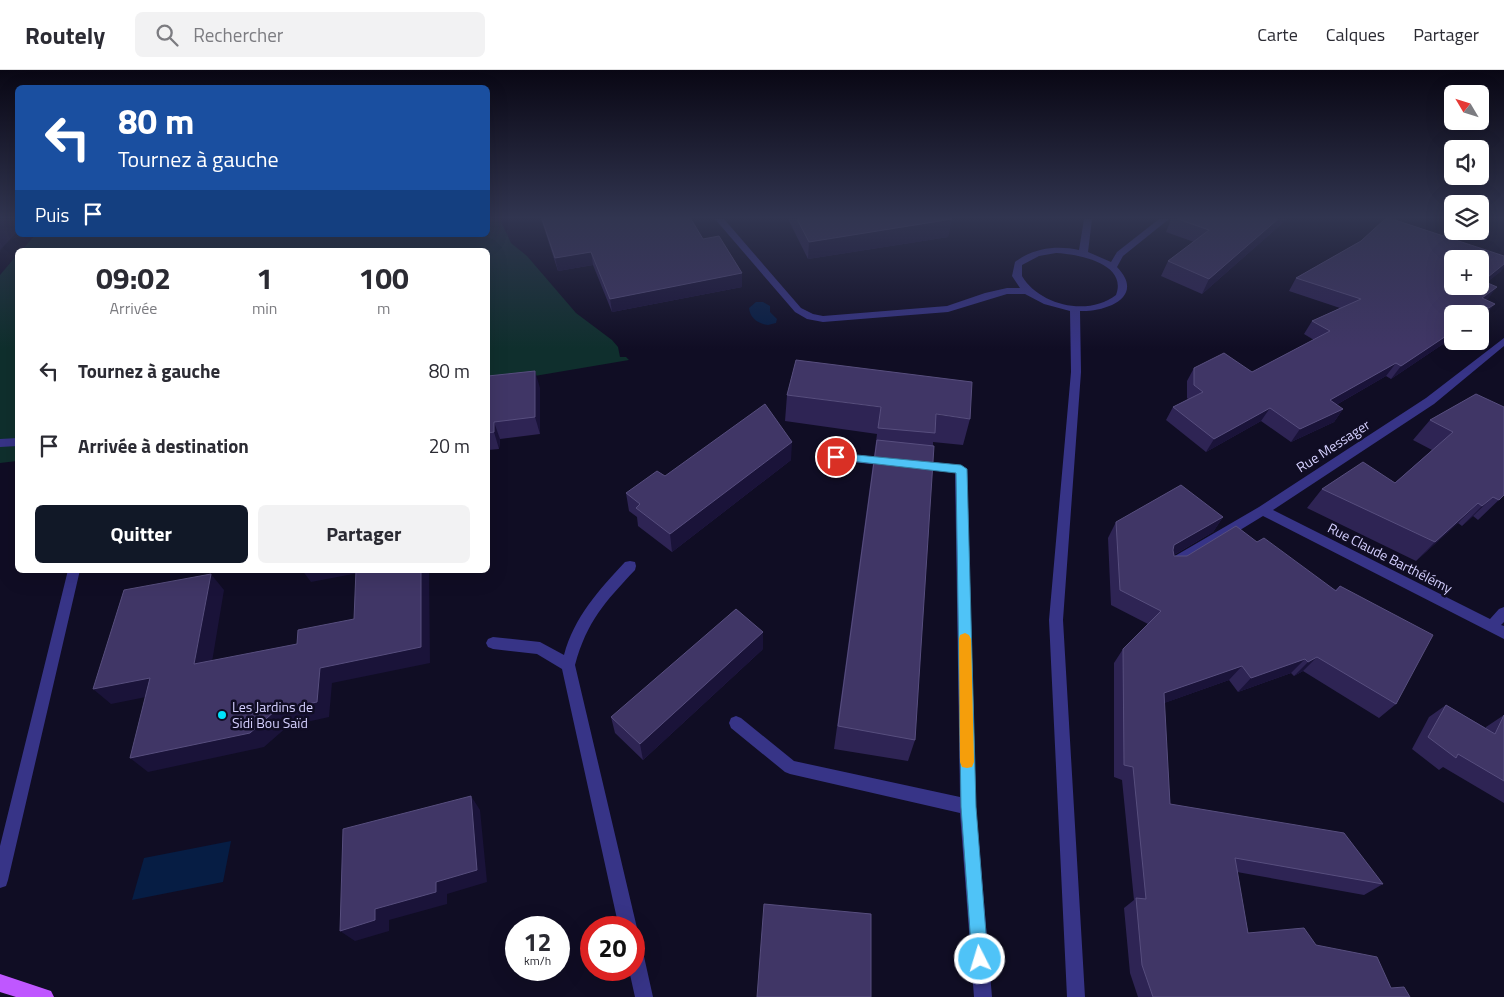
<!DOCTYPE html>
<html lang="fr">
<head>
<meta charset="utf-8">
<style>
	body { margin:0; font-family:"Titillium Web",sans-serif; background:#f2f2f3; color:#2b2b33; height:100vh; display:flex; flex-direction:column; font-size:19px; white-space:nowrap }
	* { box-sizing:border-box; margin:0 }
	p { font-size:16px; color:#7c7c81 }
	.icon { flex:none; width:28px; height:28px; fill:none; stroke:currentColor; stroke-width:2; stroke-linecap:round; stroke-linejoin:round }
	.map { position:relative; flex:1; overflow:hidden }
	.drawer { position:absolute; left:15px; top:178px; width:475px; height:325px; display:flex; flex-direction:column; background:#fff; border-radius:8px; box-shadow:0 5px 20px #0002 }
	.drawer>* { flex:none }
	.hud { position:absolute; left:15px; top:15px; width:475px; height:152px; border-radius:8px; box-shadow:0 5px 20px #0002; background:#1a4fa0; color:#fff; overflow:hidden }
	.needle { width:32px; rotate:308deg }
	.controls { position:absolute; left:1444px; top:15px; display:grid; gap:10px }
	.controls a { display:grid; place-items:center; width:45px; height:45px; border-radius:8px; background:#fff; box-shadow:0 5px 20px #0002; font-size:25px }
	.speed { position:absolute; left:505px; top:846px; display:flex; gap:10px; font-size:25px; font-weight:700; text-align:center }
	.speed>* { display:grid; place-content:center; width:65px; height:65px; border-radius:50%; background:#fff; box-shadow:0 5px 20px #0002; line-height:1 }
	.speed small { font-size:12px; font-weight:400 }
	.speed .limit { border:8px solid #d22; background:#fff; color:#111 }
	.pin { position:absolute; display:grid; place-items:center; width:42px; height:42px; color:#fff; margin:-21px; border:2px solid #fff; border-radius:50%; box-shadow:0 1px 5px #0007 }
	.me { position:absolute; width:55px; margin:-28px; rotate:355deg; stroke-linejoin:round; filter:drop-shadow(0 0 4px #0008) }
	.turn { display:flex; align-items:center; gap:18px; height:105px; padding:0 20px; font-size:22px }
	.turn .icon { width:65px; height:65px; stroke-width:2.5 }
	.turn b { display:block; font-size:35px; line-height:42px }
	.then { display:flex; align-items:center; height:48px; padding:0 20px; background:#0003; gap:10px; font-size:19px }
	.eta { display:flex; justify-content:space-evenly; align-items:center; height:85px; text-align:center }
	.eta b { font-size:30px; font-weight:700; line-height:35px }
	.action { display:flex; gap:10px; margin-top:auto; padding:10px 20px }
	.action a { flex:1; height:58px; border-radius:8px; background:#111827; color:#fff; font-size:20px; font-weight:700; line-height:58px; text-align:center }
	.action a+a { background:#f2f2f3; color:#2b2b33 }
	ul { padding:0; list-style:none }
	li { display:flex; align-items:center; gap:15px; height:75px; padding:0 20px }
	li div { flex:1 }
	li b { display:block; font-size:19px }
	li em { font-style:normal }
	header { display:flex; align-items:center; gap:30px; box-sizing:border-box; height:70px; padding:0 25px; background:#fff; border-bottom:1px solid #e1e1e2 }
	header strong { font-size:24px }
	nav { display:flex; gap:28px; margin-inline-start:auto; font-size:18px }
	.search { width:350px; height:45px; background:#f2f2f3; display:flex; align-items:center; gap:12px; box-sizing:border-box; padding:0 18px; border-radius:8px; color:#7c7c81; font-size:19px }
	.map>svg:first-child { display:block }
	.green { fill:#0f2f2d }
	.water { fill:#061d44 }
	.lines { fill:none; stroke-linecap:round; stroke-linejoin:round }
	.minor { fill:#373487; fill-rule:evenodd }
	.major { fill:#bf57ff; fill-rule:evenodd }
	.wall { fill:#2e2454 }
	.shaded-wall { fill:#1a1339 }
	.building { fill:#403666; stroke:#574e7e; fill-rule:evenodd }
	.route { fill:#4fc3f7; stroke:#337fa1 }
	.slow { fill:#f59e0b }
	.poi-dot { fill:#00e3fb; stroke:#100d24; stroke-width:2 }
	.labels { text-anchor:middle; stroke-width:5; stroke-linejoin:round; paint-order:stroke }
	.street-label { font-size:14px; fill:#d5d0ff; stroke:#100d24 }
	.poi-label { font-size:14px; fill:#d5d0ff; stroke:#100d24; text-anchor:start }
</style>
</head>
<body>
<header>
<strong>Routely</strong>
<div class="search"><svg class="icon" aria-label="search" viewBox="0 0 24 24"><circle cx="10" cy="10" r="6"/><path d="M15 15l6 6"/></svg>Rechercher</div>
<nav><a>Carte</a><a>Calques</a><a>Partager</a></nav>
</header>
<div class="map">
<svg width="1504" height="927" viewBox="0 0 1504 927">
	<rect width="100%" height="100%" fill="#100d24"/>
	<path class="green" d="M488,149H500L511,173L527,186L576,243L612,270L618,277L620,287H626L629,290L488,314V180H22L35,165H488Z
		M17,185V391L0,393V205Z"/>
	<path class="water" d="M756,232H763L770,236V242L777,249L776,253L768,255C758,254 750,248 749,238Z
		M231,771L223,812L132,830L144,788Z"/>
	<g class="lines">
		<path class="minor" d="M715,149H724L801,238L813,244L823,246L947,236L985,223L1007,218H1020L1012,206L1015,192C1033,178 1057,175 1079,180L1084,149H1092L1088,182L1111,192L1117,182L1159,149H1169L1123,186L1117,197C1146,227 1106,242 1080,241L1081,302L1063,550L1085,927H1067L1049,550L1071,302L1070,241L1044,234L1025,224H1007L948,242L823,252L807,249L795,242ZM1056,183C1077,184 1128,193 1116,225C1088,247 1039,235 1022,206V195L1039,186Z
			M1504,268V276L1434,334L1273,440L1490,549L1499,539L1504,537V552L1501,555L1504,556V569L1263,446L1178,498H1168L1167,494L1168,490L1259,437L1426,328Z
			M18,368V376L0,377V369Z
			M837,383L890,388L896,392L890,396L833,390L831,387Z
			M918,391L961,395L967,399L976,737L992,927H974L960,743L790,704L785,702L731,658L729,653L731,648L736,646L741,648L794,691L960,727L955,403L914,398L912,395L914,392Z
			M630,491L635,492L636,496L635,500C605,532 587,551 575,595L637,858L634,864V858H619L562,599L537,584L493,579L488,577L486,573L488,569L493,567L540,572L564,585C574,547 599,520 625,492Z
			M68,500H80L8,810L6,816L0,818V776Z
			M634,873L640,876L643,882L653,927H635L629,900H634Z"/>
		<path class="major" d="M0,904L51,921L54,927H16L0,922Z"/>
	</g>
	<path class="wall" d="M541,149H691L703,169L742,217L612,242L593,195L558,201Z
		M788,149H951L948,167L808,189Z
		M1171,149H1287L1202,224L1161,206L1168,191L1194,172L1166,162Z
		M1501,201L1487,212V230L1484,247L1480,249V244H1452V268L1391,309L1386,306L1336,335L1343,339L1334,352L1291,372L1261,351L1206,382L1166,350L1173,337L1188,329L1187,328V311L1194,298L1252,302L1314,270L1304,264L1312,251L1340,238L1289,221L1296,208Z
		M488,306L540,318V364L500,369L499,379L488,380Z
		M1476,324L1504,425L1478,450L1473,446L1462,456L1458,453L1416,491L1307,438L1322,419L1395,413L1432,380L1413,370L1430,350Z
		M787,325L970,349L963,375L933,372V375L915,670L908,691L834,679L877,364L785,351Z
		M791,390L672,482L638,456L637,447L629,441L626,423L665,406Z
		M1223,447L1213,462L1174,485V486H1187L1257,472L1335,520L1340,516L1396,634L1379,648L1303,601L1294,606L1291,603L1238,622L1229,610L1164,633L1170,734L1383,814L1364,825L1237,802L1248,863L1316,875L1391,918L1410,927H1138L1130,903L1124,838L1134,830L1122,710L1114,707V593L1123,579L1148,554L1111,535L1108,468L1116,452Z
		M763,579L643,690L615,663L611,647Z
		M1446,635L1486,658V657L1504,645V733L1443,697L1439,700L1412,679L1429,647Z"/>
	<path class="shaded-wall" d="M0,149H18V161L0,180Z
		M952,149L948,167L808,189L809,172Z
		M1278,149H1287L1202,224L1209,209Z
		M591,182L593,195L558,201L555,188Z
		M1504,194V197L1501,201L1473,224L1483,211Z
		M742,203V217L612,242L610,229Z
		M1497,217L1487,230L1482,228Z
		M1495,234L1484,247L1480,249V244H1479Z
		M1452,262V268L1391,309L1401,296Z
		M1396,293L1386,306L1320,344L1330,330Z
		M535,301L540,318V364L535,347Z
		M1270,338L1261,351L1206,382L1214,369Z
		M1343,339L1334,352L1291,372L1300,359Z
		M494,352L500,369L499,379L494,362Z
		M792,372L791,390L672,482L670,464Z
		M1493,427L1473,446L1462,456L1482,436Z
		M1478,433L1458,453L1416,491L1435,472Z
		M1223,447L1213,462L1165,490L1174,475Z
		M302,500H374L311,512Z
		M421,500H429L430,593L332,613L329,647L288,656L264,677L148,702L130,688L320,598Z
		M211,504L224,520L209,610L194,594Z
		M763,562V579L643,690L640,674Z
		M1317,587L1303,601L1294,606L1308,592Z
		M1305,589L1291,603L1238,622L1251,608Z
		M1242,596L1229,610L1153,637L1164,623Z
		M150,608L166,623L111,634L93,619Z
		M471,726L480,740L487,812L447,824V834L389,850V861L355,871L340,861L375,839L436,812Z"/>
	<path class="building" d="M542,149H691L703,169L719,166L742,203L610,229L591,182L555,188Z
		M797,149H952L809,172Z
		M1178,149H1278L1209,209L1168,191L1209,160Z
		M1385,149H1392L1504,186V194L1483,211L1497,217L1482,228L1495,234L1479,244H1452V262L1401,296L1396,293L1330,330L1343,339L1300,359L1270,338L1214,369L1173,337L1203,322L1194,315V298L1224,283L1252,302L1330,261L1312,251L1361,229L1296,208L1361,171ZM1452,189H1480V216H1452Z
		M796,290L972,312L970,349L936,344L935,363L878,358L881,337L787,325Z
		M535,301V347L494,352V362L488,363V306Z
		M1476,324L1504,337V425L1499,430L1493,427L1482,436L1478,433L1435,472L1322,419L1363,392L1395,413L1453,362L1430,350Z
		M765,334L792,372L670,464L636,438L640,434L626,423L657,401L665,406Z
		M877,370L934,376L915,670L838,656Z
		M1181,415L1223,447L1174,475L1173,480L1174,486H1187L1236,456L1257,472L1264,468L1336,521L1340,516L1433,565L1396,634L1317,587L1308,592L1305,589L1251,608L1242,596L1164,623L1170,734L1344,763L1383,814L1235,788L1248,863L1304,858L1316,875L1377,887L1391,918L1404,917L1410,927H1153L1142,895L1136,828L1146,829L1133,697L1124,695L1123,579L1161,541L1120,520L1116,452Z
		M356,500H421V577L320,598L317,632L275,641L250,663L130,688L150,608L93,619L124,520L211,504L194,594L297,574L298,560L354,549Z
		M736,539L763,562L640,674L611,647Z
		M1446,635L1495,664L1504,645V711L1458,684L1456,688L1428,667Z
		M471,726L477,800L436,812V822L375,839V850L340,861L343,759Z
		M764,834L871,844V927H757Z"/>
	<linearGradient id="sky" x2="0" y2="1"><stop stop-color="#090714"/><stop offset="0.53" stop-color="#313550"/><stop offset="1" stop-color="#313550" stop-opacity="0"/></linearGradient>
	<rect width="1504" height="279" fill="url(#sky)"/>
	<path class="route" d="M836,383L961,395L967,399L976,737L988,889L986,895L980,897L974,895L972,889L961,737L956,403L833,389L831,387Z"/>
	<path class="slow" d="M965,563L969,565L971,569L974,692L972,697L967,698L962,697L960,692L959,569L960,565Z"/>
	<circle class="poi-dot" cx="222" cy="645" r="5"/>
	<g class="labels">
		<g class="street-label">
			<text transform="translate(1333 376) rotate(-33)" y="5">Rue Messager</text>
			<text transform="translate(1390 488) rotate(27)" y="5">Rue Claude Barthélémy</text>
		</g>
		<g class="poi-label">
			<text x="232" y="642">Les Jardins de<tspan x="232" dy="16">Sidi Bou Saïd</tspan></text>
		</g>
	</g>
</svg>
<div class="controls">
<a><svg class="needle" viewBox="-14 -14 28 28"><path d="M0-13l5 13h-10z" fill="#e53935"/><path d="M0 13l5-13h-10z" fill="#7c7c81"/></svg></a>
<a><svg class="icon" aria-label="sound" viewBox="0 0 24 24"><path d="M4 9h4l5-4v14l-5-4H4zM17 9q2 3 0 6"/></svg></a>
<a><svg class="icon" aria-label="layers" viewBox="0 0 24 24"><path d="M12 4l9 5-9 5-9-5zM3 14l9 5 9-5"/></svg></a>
<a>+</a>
<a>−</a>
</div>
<div class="speed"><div>12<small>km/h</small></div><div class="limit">20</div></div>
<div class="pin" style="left:836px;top:387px;background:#d93025"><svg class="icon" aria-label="arrive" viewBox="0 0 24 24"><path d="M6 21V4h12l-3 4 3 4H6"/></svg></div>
<svg class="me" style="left:980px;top:889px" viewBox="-20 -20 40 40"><circle r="17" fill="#4fc3f7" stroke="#fff" stroke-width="3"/><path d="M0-11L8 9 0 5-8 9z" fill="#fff"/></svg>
<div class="hud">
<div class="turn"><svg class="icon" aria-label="left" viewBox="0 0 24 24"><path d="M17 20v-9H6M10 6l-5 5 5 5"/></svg><div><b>80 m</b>Tournez à gauche</div></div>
<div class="then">Puis<svg class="icon" aria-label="arrive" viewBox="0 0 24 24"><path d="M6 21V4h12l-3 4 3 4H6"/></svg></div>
</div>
<section class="drawer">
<div class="eta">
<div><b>09:02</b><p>Arrivée</p></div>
<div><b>1</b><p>min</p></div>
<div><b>100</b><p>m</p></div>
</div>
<ul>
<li><svg class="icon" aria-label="left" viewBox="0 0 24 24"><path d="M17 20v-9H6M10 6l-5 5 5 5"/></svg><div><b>Tournez à gauche</b></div><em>80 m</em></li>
<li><svg class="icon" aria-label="arrive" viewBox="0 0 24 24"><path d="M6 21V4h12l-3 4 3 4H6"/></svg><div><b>Arrivée à destination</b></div><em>20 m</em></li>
</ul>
<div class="action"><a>Quitter</a><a>Partager</a></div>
</section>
</div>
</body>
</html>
